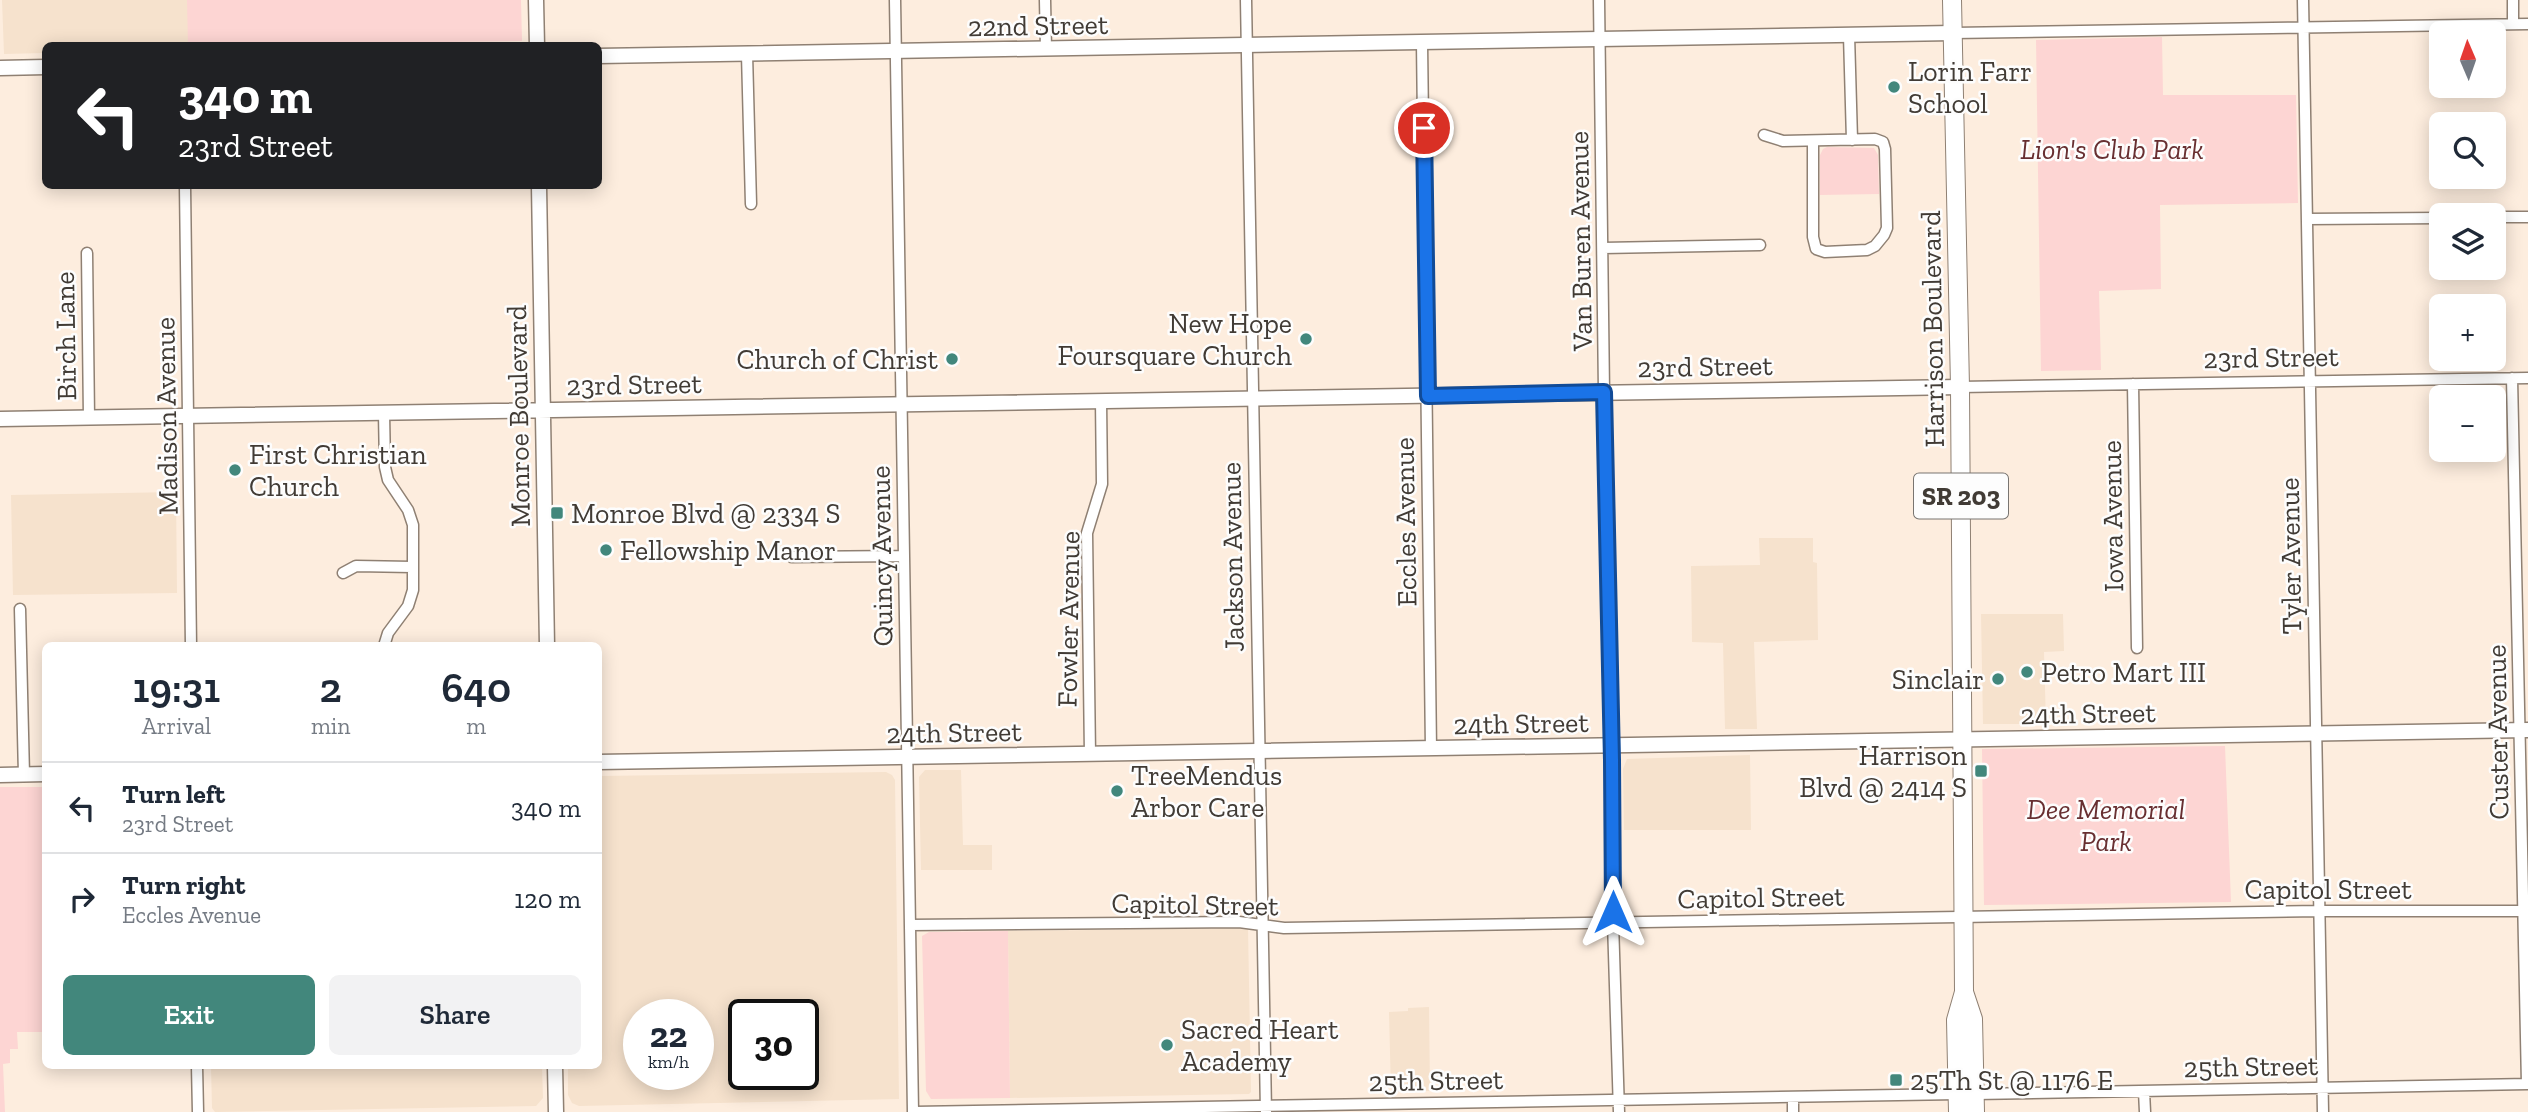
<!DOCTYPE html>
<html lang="en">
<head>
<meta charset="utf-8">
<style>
	body { margin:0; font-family:"Zilla Slab",serif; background:#f2f2f3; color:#1f2937; height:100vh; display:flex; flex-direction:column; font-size:26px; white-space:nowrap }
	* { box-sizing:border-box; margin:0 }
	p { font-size:23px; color:#747a83 }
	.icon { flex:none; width:38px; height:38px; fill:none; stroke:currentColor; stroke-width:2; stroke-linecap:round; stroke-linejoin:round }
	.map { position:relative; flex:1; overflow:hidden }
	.sheet { position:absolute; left:42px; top:642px; width:560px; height:427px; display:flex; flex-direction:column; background:#fff; border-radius:10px; box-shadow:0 4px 18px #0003 }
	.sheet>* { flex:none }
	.top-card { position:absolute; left:42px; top:42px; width:560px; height:147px; border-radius:10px; box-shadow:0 4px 18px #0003; background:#202124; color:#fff; overflow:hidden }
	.needle { width:46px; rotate:358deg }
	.fabs { position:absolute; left:2429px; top:21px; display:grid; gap:14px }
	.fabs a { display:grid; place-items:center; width:77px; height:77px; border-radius:10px; background:#fff; box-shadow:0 4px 18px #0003; font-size:35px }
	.speed { position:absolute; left:623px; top:999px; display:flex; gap:14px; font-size:35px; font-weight:700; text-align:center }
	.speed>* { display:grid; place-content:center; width:91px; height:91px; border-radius:50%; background:#fff; box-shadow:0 4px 18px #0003; line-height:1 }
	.speed small { font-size:18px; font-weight:400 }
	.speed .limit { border:4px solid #111; border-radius:10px; background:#fff; color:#111 }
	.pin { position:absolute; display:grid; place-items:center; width:60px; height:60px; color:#fff; margin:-30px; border:4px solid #fff; border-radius:50%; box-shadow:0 2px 7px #0007 }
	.me { position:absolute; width:77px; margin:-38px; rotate:0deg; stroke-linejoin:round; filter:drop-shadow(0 0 5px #0008) }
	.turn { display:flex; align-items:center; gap:24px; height:147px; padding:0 21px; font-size:32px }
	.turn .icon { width:91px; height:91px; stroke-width:2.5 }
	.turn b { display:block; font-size:49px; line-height:60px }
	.eta { display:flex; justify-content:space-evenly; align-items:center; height:119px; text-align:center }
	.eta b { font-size:42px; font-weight:600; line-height:49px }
	.cta { display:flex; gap:14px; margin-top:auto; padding:14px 21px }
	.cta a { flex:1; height:80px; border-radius:10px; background:#42877c; color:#fff; font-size:28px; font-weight:600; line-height:80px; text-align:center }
	.cta a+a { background:#f2f2f3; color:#1f2937 }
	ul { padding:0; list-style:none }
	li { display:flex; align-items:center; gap:21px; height:91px; padding:0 21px; border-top:2px solid #e0e1e3 }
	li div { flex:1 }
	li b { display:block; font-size:26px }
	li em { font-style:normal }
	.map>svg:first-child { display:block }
	.built { fill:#f6e2cd; fill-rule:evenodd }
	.green { fill:#fdd5d3 }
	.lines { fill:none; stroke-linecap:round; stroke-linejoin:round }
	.minor-casing { stroke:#8f8073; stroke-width:13 }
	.tertiary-casing { stroke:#8f8073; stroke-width:17 }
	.primary-casing { stroke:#8f8073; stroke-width:20 }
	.minor { stroke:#fff; stroke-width:10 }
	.tertiary { stroke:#fff; stroke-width:14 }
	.primary { stroke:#fff; stroke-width:18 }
	.route-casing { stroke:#114b97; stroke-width:18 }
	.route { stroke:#1a73e8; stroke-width:12 }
	.poi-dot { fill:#42877c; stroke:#fdfdfd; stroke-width:2.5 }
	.labels { text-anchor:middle; stroke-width:5; stroke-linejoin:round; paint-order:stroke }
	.shield { fill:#fdfdfd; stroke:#797571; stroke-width:2 }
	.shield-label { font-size:26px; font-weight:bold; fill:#413b35 }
	.street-label { font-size:28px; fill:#413b35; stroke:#fdfdfd }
	.poi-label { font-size:28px; fill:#413b35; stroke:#fdfdfd; text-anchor:start }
	.park-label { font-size:28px; font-style:italic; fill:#682f31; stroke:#fdfdfd }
</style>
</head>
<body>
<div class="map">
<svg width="2528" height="1112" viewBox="0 0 2528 1112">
	<rect width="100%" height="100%" fill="#fdedde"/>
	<path class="built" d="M2,0H188V45L46,46L45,53L4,54Z
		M176,492L177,593L13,595L11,495Z
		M1759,538H1813V562L1817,563L1818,640L1754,642L1757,729H1725L1723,643L1692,642L1691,566L1760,565Z
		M1981,614H2063L2064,651L2044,652L2046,724H1983Z
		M1750,755L1751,830H1624L1623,769L1627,759Z
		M925,770H961L963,845H992V870H921L919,777Z
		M886,772L892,775L895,780L899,1099L579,1106L572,1103L568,1095V1066H598L599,776ZM698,1015V1074H639V1015ZM803,1015V1074H744V1015Z
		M1248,928L1251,1092L1249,1094L1010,1098L1008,931Z
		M1429,1007L1430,1091L1391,1092L1389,1012L1408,1011V1008Z
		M211,1066H542L543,1098L536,1106L215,1112L212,1108Z"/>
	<path class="green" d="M187,0H521L522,41L188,45Z
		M2162,37L2163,95H2296L2298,203L2160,205L2161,289L2099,291L2101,370L2041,371L2036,40Z
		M1827,147L1874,148L1878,155L1879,194L1820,195V155L1823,149Z
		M2225,746L2231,902L1984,905L1982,749Z
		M46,787L45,1032H17L18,1049H10V1063L3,1064L5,1112H0V787Z
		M1008,931L1010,1098L931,1099L926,1091L922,936L929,932Z"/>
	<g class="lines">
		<defs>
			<path id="minor" d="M895,0L913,1112
				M1045,0L1046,49
				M1246,0L1266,1112
				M1599,0L1604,392L1612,767L1613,922L1619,1112
				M2303,0L2323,1112
				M2513,0V24
				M1953,33L2528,24
				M1849,35L1852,140
				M1422,43L1431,749
				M747,54L751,204
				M1764,135L1783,141L1875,139L1883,142L1885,149L1887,228L1884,235L1875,246L1867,250L1825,252L1816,249L1813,237V141
				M185,186L191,646
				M2494,217H2528
				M2307,219L2441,218
				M1603,248L1760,245
				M87,253L89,418
				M2512,378L2527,1084
				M2133,384L2137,648
				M1960,387L2528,378
				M384,413L385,467L388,480L408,510L413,525V590L408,606L388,633L384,646
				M792,557L904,556
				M343,573L356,566L412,567
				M20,609L24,775
				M1090,755L1087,533L1102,484L1101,401
				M910,925L1239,922L1284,928L2319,911H2528
				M197,1066L198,1112
				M2144,1091L2145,1112
				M1975,1094L2528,1084
				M1793,1097V1112
				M915,1112L1958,1094"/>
			<path id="tertiary" d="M536,0L537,46
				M598,56L1953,33
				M0,68L46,67
				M539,186L547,646
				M0,419L1960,387
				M598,762L2528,730
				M0,775L46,774
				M555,1066L556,1112"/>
			<path id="primary" d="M1952,0L1960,387L1964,992L1956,1020L1958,1112
				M1964,992L1973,1019L1975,1112"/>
		</defs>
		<use href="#minor" class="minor-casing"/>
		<use href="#tertiary" class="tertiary-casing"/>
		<use href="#primary" class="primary-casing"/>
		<use href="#minor" class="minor"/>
		<use href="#tertiary" class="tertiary"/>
		<use href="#primary" class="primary"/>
	</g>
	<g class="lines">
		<defs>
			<path id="route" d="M1424,128L1428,396L1604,392L1612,760L1613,912"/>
		</defs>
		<use href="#route" class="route-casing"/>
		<use href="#route" class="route"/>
	</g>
	<g class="poi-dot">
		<circle cx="1894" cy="87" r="7"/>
		<circle cx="1306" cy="339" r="7"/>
		<circle cx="952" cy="359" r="7"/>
		<circle cx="235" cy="470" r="7"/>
		<rect x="550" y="506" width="14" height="14" rx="3.5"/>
		<circle cx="606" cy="550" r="7"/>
		<circle cx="2027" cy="672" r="7"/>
		<circle cx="1998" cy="679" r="7"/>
		<rect x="1974" y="764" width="14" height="14" rx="3.5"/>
		<circle cx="1117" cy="791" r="7"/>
		<circle cx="1167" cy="1045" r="7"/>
		<rect x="1889" y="1073" width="14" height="14" rx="3.5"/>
	</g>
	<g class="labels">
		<rect class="shield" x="1914" y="473.5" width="94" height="45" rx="5"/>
		<g class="shield-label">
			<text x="1961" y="505">SR 203</text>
		</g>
		<g class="street-label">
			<text transform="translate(1038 25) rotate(-1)" y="10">22nd Street</text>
			<text transform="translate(1580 241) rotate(-91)" y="10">Van Buren Avenue</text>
			<text transform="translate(1932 329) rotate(-91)" y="10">Harrison Boulevard</text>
			<text transform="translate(65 336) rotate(-91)" y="10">Birch Lane</text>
			<text transform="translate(2271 357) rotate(-1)" y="10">23rd Street</text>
			<text transform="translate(1705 366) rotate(-1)" y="10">23rd Street</text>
			<text transform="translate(634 384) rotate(-1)" y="10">23rd Street</text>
			<text transform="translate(166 416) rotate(-91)" y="10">Madison Avenue</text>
			<text transform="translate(518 416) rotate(-91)" y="10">Monroe Boulevard</text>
			<text transform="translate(2112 516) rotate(-91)" y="10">Iowa Avenue</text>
			<text transform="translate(1405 522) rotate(-91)" y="10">Eccles Avenue</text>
			<text transform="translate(881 556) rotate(-91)" y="10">Quincy Avenue</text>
			<text transform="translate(2290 556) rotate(-91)" y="10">Tyler Avenue</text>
			<text transform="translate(1232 557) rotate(-91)" y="10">Jackson Avenue</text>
			<text transform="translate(1068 619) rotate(-89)" y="10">Fowler Avenue</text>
			<text transform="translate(2088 713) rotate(-1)" y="10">24th Street</text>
			<text transform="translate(1521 723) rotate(-1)" y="10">24th Street</text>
			<text transform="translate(954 732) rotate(-1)" y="10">24th Street</text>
			<text transform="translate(2497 732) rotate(-91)" y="10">Custer Avenue</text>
			<text x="2328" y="899">Capitol Street</text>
			<text transform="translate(1761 897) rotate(-1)" y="10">Capitol Street</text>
			<text transform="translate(1195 904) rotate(1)" y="10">Capitol Street</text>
			<text transform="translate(2251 1066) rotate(-1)" y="10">25th Street</text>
			<text transform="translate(1436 1080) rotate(-1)" y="10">25th Street</text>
		</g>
		<g class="poi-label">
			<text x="1908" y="81">Lorin Farr<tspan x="1908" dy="32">School</tspan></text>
			<text x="1292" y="333" text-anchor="end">New Hope<tspan x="1292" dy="32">Foursquare Church</tspan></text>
			<text x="938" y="369" text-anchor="end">Church of Christ</text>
			<text x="249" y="464">First Christian<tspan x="249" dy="32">Church</tspan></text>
			<text x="571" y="523">Monroe Blvd @ 2334 S</text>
			<text x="620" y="560">Fellowship Manor</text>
			<text x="2041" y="682">Petro Mart III</text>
			<text x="1984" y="689" text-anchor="end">Sinclair</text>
			<text x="1967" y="765" text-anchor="end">Harrison<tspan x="1967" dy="32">Blvd @ 2414 S</tspan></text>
			<text x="1131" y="785">TreeMendus<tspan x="1131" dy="32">Arbor Care</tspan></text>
			<text x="1181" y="1039">Sacred Heart<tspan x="1181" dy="32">Academy</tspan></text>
			<text x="1910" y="1090">25Th St @ 1176 E</text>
		</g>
		<g class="park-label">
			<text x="2112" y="159">Lion's Club Park</text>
			<text x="2106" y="819">Dee Memorial<tspan x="2106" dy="32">Park</tspan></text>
		</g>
	</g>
</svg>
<div class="fabs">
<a><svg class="needle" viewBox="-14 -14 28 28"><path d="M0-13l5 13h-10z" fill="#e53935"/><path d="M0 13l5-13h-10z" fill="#747a83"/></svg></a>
<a><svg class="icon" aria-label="search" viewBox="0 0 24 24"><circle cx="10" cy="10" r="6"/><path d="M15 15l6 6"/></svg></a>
<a><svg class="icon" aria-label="layers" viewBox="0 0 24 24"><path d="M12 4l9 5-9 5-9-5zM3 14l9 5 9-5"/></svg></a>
<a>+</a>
<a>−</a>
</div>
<div class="speed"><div>22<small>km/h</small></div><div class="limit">30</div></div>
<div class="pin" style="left:1424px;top:128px;background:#d93025"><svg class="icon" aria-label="arrive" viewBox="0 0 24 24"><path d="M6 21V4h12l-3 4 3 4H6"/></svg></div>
<svg class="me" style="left:1613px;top:912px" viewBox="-20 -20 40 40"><path d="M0-17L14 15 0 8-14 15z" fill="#1a73e8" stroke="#fff" stroke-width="4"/></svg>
<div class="top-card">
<div class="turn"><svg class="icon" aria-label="left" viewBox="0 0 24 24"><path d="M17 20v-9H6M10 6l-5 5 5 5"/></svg><div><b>340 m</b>23rd Street</div></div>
</div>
<section class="sheet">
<div class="eta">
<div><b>19:31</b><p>Arrival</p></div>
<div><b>2</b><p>min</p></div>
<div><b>640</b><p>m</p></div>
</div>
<ul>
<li><svg class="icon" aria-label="left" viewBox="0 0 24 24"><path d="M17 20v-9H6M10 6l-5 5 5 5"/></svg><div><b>Turn left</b><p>23rd Street</p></div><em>340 m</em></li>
<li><svg class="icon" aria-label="right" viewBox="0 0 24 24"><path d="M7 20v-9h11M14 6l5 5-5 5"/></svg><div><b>Turn right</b><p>Eccles Avenue</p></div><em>120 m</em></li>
</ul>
<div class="cta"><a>Exit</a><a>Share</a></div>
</section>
</div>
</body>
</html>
